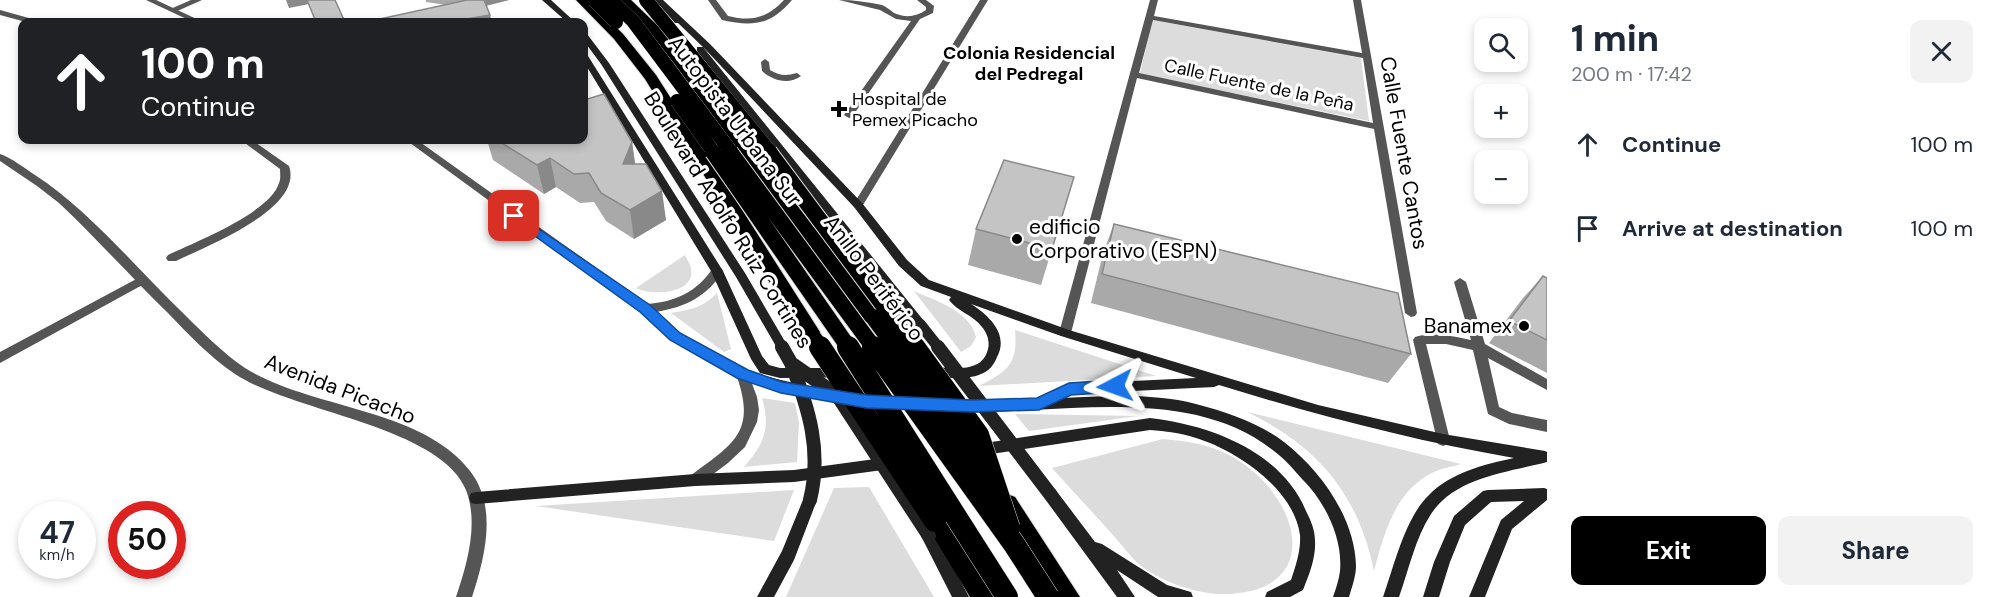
<!DOCTYPE html>
<html lang="en">
<head>
<meta charset="utf-8">
<style>
	body { margin:0; font-family:"DM Sans",sans-serif; background:#f2f2f3; color:#1f2937; height:100vh; display:flex; flex-direction:column; font-size:22px; white-space:nowrap }
	* { box-sizing:border-box; margin:0 }
	p { font-size:20px; color:#747a83 }
	.icon { flex:none; width:33px; height:33px; fill:none; stroke:currentColor; stroke-width:2; stroke-linecap:round; stroke-linejoin:round }
	.map { position:relative; flex:1; overflow:hidden }
	.side { display:flex; flex-direction:column; background:#fff; width:450px }
	.side>* { flex:none }
	.banner { position:absolute; left:18px; top:18px; width:570px; height:126px; border-radius:12px; box-shadow:0 3px 9px #0003; background:#202124; color:#fff; overflow:hidden }
	.controls { position:absolute; left:1474px; top:18px; display:grid; gap:12px }
	.controls a { display:grid; place-items:center; width:54px; height:54px; border-radius:12px; background:#fff; box-shadow:0 3px 9px #0003; font-size:30px }
	.speed { position:absolute; left:18px; top:501px; display:flex; gap:12px; font-size:30px; font-weight:700; text-align:center }
	.speed>* { display:grid; place-content:center; width:78px; height:78px; border-radius:50%; background:#fff; box-shadow:0 3px 9px #0003; line-height:1 }
	.speed small { font-size:15px; font-weight:400 }
	.speed .limit { border:9px solid #d22; background:#fff; color:#111 }
	.pin { position:absolute; display:grid; place-items:center; width:51px; height:51px; color:#fff; margin:-26px; border-radius:12px; box-shadow:0 3px 9px #0006 }
	.me { position:absolute; width:66px; margin:-33px; rotate:266deg; stroke-linejoin:round; filter:drop-shadow(0 0 4px #0008) }
	.turn { display:flex; align-items:center; gap:21px; height:126px; padding:0 24px; font-size:27px }
	.turn .icon { width:78px; height:78px; stroke-width:2.5 }
	.turn b { display:block; font-size:42px; line-height:51px }
	.round { display:grid; place-items:center; flex:none; width:63px; height:63px; border-radius:12px; background:#f2f2f3 }
	.head { display:flex; align-items:center; justify-content:space-between; height:102px; padding:0 24px }
	h1 { font-size:36px; font-weight:800; line-height:45px }
	.primary-button { display:flex; gap:12px; margin-top:auto; padding:12px 24px }
	.primary-button a { flex:1; height:69px; border-radius:12px; background:#000; color:#fff; font-size:24px; font-weight:800; line-height:69px; text-align:center }
	.primary-button a+a { background:#f2f2f3; color:#1f2937 }
	ul { padding:0; list-style:none }
	li { display:flex; align-items:center; gap:18px; height:84px; padding:0 24px }
	li div { flex:1 }
	li b { display:block; font-size:22px }
	li em { font-style:normal }
	main { display:flex; flex:1; min-height:0 }
	.map>svg:first-child { display:block }
	.green { fill:#dcdcdc }
	.lines { fill:none; stroke-linecap:round; stroke-linejoin:round }
	.motorway-casing { stroke:#dbdbdb; stroke-width:2 }
	.service { fill:#555; fill-rule:evenodd }
	.minor { fill:#555; fill-rule:evenodd }
	.tertiary { fill:#555; fill-rule:evenodd }
	.secondary { fill:#222; fill-rule:evenodd }
	.motorway { fill:#000; fill-rule:evenodd }
	.motorway-bridge-far2-casing { stroke:#dbdbdb; stroke-width:14; stroke-linecap:butt }
	.motorway-bridge-far1-casing { stroke:#dbdbdb; stroke-width:18; stroke-linecap:butt }
	.motorway-bridge-casing { stroke:#dbdbdb; stroke-width:23; stroke-linecap:butt }
	.secondary-bridge-far1 { stroke:#222; stroke-width:11 }
	.secondary-bridge { stroke:#222; stroke-width:14 }
	.motorway-bridge-far2 { stroke:#000; stroke-width:14 }
	.motorway-bridge-far1 { stroke:#000; stroke-width:16 }
	.motorway-bridge { stroke:#000; stroke-width:22 }
	.wall { fill:#a9a9a9 }
	.shaded-wall { fill:#898989 }
	.building { fill:#c4c4c4; stroke:#898989; stroke-width:1.5 }
	.route { fill:#1a73e8; stroke:#114b97; stroke-width:1.5 }
	.poi-dot { fill:#000; stroke:#fff; stroke-width:2 }
	.labels { text-anchor:middle; stroke-width:6; stroke-linejoin:round; paint-order:stroke }
	.far-neighbourhood-label { font-size:18px; font-weight:bold; fill:#000; stroke:#fff }
	.far-street-label { font-size:18px; fill:#000; stroke:#fff }
	.far-poi-label { font-size:18px; fill:#000; stroke:#fff; text-anchor:start }
	.street-label { font-size:21px; fill:#000; stroke:#fff }
	.poi-label { font-size:21px; fill:#000; stroke:#fff; text-anchor:start }
</style>
</head>
<body>
<main>
<div class="map">
<svg width="1547" height="597" viewBox="0 0 1547 597">
	<rect width="100%" height="100%" fill="#fff"/>
	<path class="green" d="M1152,20L1361,58L1369,121L1140,74Z
		M685,255C687,259 690,264 691,268C696,295 651,296 636,288Z
		M914,291C936,301 970,311 976,337L971,346L961,352Z
		M717,293L731,349L724,352L671,313C690,310 704,307 717,293Z
		M1015,330L1156,376L979,386C1008,371 1018,364 1015,330Z
		M762,398L795,403L799,422L797,462L744,467C764,444 771,428 762,398Z
		M1247,412L1461,464C1452,467 1442,468 1434,472C1395,490 1384,534 1374,571C1358,494 1318,446 1247,412Z
		M1015,414L1138,416L1029,431Z
		M1163,439C1191,441 1217,446 1241,462C1306,507 1321,597 1217,594C1192,592 1161,581 1141,566C1131,558 1122,545 1113,535C1093,513 1072,490 1052,468Z
		M869,487L934,597H786L834,488Z
		M794,490L774,541L536,506Z"/>
	<g class="lines">
		<defs>
			<path id="motorway" d="M576,0H589L623,34L656,75L820,332L822,337L820,342H806L645,79L614,39Z
				M618,0H631L657,25L880,312L882,317L880,322H866L676,66L649,31Z
				M1007,494L1015,497L1080,597H1054L996,504L999,497Z
				M935,511L943,514L996,597H970L924,521L927,514Z"/>
		</defs>
		<use href="#motorway" class="motorway-casing"/>
		<path class="service" d="M191,0H202L175,12L168,10Z
			M708,0H716L728,16C752,22 767,18 784,0H792C771,25 753,27 722,20Z
			M839,0C854,0 868,2 882,5C887,7 890,10 894,13C905,18 916,17 926,10V7L917,0H926L934,6L933,13L920,19L852,117L849,118L844,115L911,21L896,19L880,10Z
			M765,59L769,62L770,70C780,76 786,76 797,73L801,76C789,85 773,81 762,71L761,62Z
			M1460,278L1466,282L1485,344L1547,379V390L1488,358L1499,407L1512,413L1547,420V432L1509,424L1488,414L1473,350L1446,344H1426L1450,440L1448,444L1443,446L1438,444L1413,340L1415,337C1433,331 1452,336 1471,340L1454,282Z"/>
		<path class="minor" d="M980,0H988L863,205L858,208L854,207L853,205Z
			M1150,0H1158L1154,16L1362,53L1353,0H1361L1417,313L1415,316L1411,317L1405,313L1374,129L1137,78L1071,333L1069,336H1061L1059,333ZM1153,20L1363,58L1373,123L1139,73Z
			M0,10L36,20L37,22H26L0,15Z
			M241,140H252L289,166C304,209 206,246 176,261H168L166,258L168,255C195,242 270,213 279,183C281,179 280,173 280,169Z
			M142,276L146,277L148,280L146,283L0,363V352Z"/>
		<path class="tertiary" d="M146,0H156L203,22H193Z
			M406,140H417L647,304C675,302 697,292 713,268H721L723,271C707,297 685,307 656,312L679,334L747,370L757,397L759,410L757,422L745,447L728,463L700,484L695,486L690,484L688,480L690,476C731,445 757,434 737,377L671,340L641,312Z
			M0,154C12,158 24,168 35,175C89,210 137,269 184,314C203,333 223,353 245,368C310,409 422,408 470,471C498,507 485,557 472,597H456C467,564 479,524 466,490C440,426 292,412 235,374C210,357 189,335 168,313C131,277 97,239 59,203L37,186L0,161Z"/>
		<path class="secondary" d="M542,0H551L575,22H567Z
			M655,0H663L710,44L862,203L907,260L929,280L1069,330L1318,405L1443,434L1545,451L1547,452V462C1509,472 1455,477 1431,514C1415,539 1409,569 1399,597H1383C1394,566 1405,518 1429,495C1450,473 1485,464 1514,458C1414,441 1316,415 1219,385L1214,387L1071,394L1063,398C1107,396 1154,393 1196,404C1227,412 1259,423 1284,442C1321,471 1355,518 1356,566C1356,576 1352,587 1349,597H1333C1336,588 1339,580 1340,571C1343,538 1325,502 1303,480C1294,470 1285,459 1274,451C1208,398 1112,406 1032,410C1013,411 967,415 950,410L948,406L950,402L955,401L1039,399L1069,384L1196,378L1061,336L971,304C990,316 1009,335 997,357C994,365 989,371 981,374C970,379 957,378 944,378C938,377 932,377 925,376L923,372L925,368L930,367C950,367 982,375 988,349C990,341 987,333 982,327C973,315 957,311 949,300L951,297L921,286L899,266L854,207L704,48L678,23H675Z
			M584,34H587L609,63L745,273L787,345L785,348H777L736,277L601,64L584,41Z
			M697,47H703L924,321L926,324L924,327H916L697,51Z
			M584,53L588,56L723,271L762,356L769,365L780,368H868L873,369L875,373L873,377L780,378L760,373L751,359L711,271L584,62Z
			M742,369C799,387 856,395 916,399L921,400L923,404L921,408C910,411 895,408 884,407C833,403 785,393 737,378L735,374L737,370Z
			M1150,418C1210,425 1281,451 1306,511C1311,521 1315,530 1315,541C1316,558 1309,575 1303,590L1290,597H1265L1267,592L1291,580C1296,565 1301,550 1300,535C1294,489 1236,450 1196,438C1181,433 1165,431 1150,430L978,456L973,454L971,450L973,446L978,444Z
			M890,457L895,459L897,463L895,467L890,469L794,482L695,486L476,504L471,503L469,498L471,493L476,492L695,474L794,470Z
			M1050,488L1055,489L1095,542L1102,544L1167,585L1191,592L1193,597H1158L1117,570L1135,597H1117L1045,499L1043,494L1045,489Z
			M1544,488L1547,489V500L1512,529L1485,597H1469L1501,520L1524,501L1491,502L1465,525L1450,562L1439,597H1423L1434,562L1454,516L1483,491L1488,490Z
			M810,494L815,495L817,500L794,560L774,597H757L782,551L805,495Z
			M929,529L934,531L969,597H952L921,536L924,531Z"/>
		<use href="#motorway" class="motorway"/>
		<defs>
			<path id="motorway-bridge-far2" d="M594,0L616,22
				M611,0L633,21L732,153
				M646,0L771,153
				M677,101L714,153"/>
			<path id="motorway-bridge-far1" d="M713,152L849,348
				M730,152L874,348
				M769,152L915,348
				M873,317L896,348
				M813,337L821,348"/>
			<path id="motorway-bridge" d="M820,347L935,521
				M848,347L1007,597
				M873,347L1014,544L1048,597
				M895,347L985,473
				M914,347L978,435L1009,528"/>
		</defs>
		<use href="#motorway-bridge-far2" class="motorway-bridge-far2-casing"/>
		<use href="#motorway-bridge-far1" class="motorway-bridge-far1-casing"/>
		<use href="#motorway-bridge" class="motorway-bridge-casing"/>
		<path class="secondary-bridge-far1" d="M920,324L939,348
			M781,345L783,348"/>
		<path class="secondary-bridge" d="M782,347L791,363L837,395L929,536
			M938,347L1050,494
			M791,363C809,409 822,451 810,500"/>
		<use href="#motorway-bridge-far2" class="motorway-bridge-far2"/>
		<use href="#motorway-bridge-far1" class="motorway-bridge-far1"/>
		<use href="#motorway-bridge" class="motorway-bridge"/>
	</g>
	<path class="wall" d="M426,0H509L486,6L492,22H366L446,5L426,2Z
		M487,140H584L632,142L635,164L666,220L634,239L606,221L594,202L580,203L556,187L544,194L493,160Z
		M1074,177L1041,285L968,265L976,229Z
		M1114,224L1411,354L1388,383L1091,303L1103,253Z
		M1543,276L1547,278V373L1489,343L1523,298Z"/>
	<path class="shaded-wall" d="M286,0H307L309,4L289,8Z
		M474,0H509L476,8Z
		M490,15L492,22H456V21Z
		M632,142L636,170L623,164Z
		M550,158L556,187L544,194L537,165Z
		M662,191L666,220L634,239L630,210Z"/>
	<path class="building" d="M307,0H335L345,22H316Z
		M467,0H484L490,15L456,21V22H366Z
		M604,94L632,142L623,164H646L662,191L630,210L601,193L589,173L574,174L550,158L537,165L497,140H584V100Z
		M1004,160L1074,177L1052,249L976,229Z
		M1114,224L1398,293L1411,354L1102,274Z
		M1543,276L1547,278V340L1509,321Z"/>
	<path class="route" d="M514,212L650,305L680,333L748,370L782,382L866,395L971,400L1037,398L1069,383L1115,380L1123,386L1115,392L1071,395L1039,410L971,412L866,408L781,393L737,378L670,340L640,312L510,218L508,216Z"/>
	<g class="poi-dot">
		<path d="M836 100h6v6h6v6h-6v6h-6v-6h-6v-6h6z"/>
		<circle cx="1017" cy="239" r="6"/>
		<circle cx="1524" cy="326" r="6"/>
	</g>
	<g class="labels">
		<g class="far-neighbourhood-label">
			<text x="1029" y="59">Colonia Residencial<tspan x="1029" dy="21">del Pedregal</tspan></text>
		</g>
		<g class="far-street-label">
			<text transform="translate(1259 85) rotate(12)" y="6">Calle Fuente de la Peña</text>
		</g>
		<g class="far-poi-label">
			<text x="852" y="105">Hospital de<tspan x="852" dy="21">Pemex Picacho</tspan></text>
		</g>
		<g class="street-label">
			<text transform="translate(735 121) rotate(53)" y="7">Autopista Urbana Sur</text>
			<text transform="translate(1404 153) rotate(80)" y="7">Calle Fuente Cantos</text>
			<text transform="translate(728 220) rotate(58)" y="7">Boulevard Adolfo Ruiz Cortines</text>
			<text transform="translate(874 278) rotate(53)" y="7">Anillo Periférico</text>
			<text transform="translate(340 389) rotate(21)" y="7">Avenida Picacho</text>
		</g>
		<g class="poi-label">
			<text x="1029" y="234">edificio<tspan x="1029" dy="24">Corporativo (ESPN)</tspan></text>
			<text x="1512" y="333" text-anchor="end">Banamex</text>
		</g>
	</g>
</svg>
<div class="controls">
<a><svg class="icon" aria-label="search" viewBox="0 0 24 24"><circle cx="10" cy="10" r="6"/><path d="M15 15l6 6"/></svg></a>
<a>+</a>
<a>−</a>
</div>
<div class="speed"><div>47<small>km/h</small></div><div class="limit">50</div></div>
<div class="pin" style="left:514px;top:216px;background:#d93025"><svg class="icon" aria-label="arrive" viewBox="0 0 24 24"><path d="M6 21V4h12l-3 4 3 4H6"/></svg></div>
<svg class="me" style="left:1115px;top:386px" viewBox="-20 -20 40 40"><path d="M0-17L14 15 0 8-14 15z" fill="#1a73e8" stroke="#fff" stroke-width="4"/></svg>
<div class="banner">
<div class="turn"><svg class="icon" aria-label="ahead" viewBox="0 0 24 24"><path d="M12 20V5M6 11l6-6 6 6"/></svg><div><b>100 m</b>Continue</div></div>
</div>
</div>
<section class="side">
<div class="head"><div><h1>1 min</h1><p>200 m · 17:42</p></div><a class="round"><svg class="icon" aria-label="close" viewBox="0 0 24 24"><path d="M6 6l12 12M18 6L6 18"/></svg></a></div>
<ul>
<li><svg class="icon" aria-label="ahead" viewBox="0 0 24 24"><path d="M12 20V5M6 11l6-6 6 6"/></svg><div><b>Continue</b></div><em>100 m</em></li>
<li><svg class="icon" aria-label="arrive" viewBox="0 0 24 24"><path d="M6 21V4h12l-3 4 3 4H6"/></svg><div><b>Arrive at destination</b></div><em>100 m</em></li>
</ul>
<div class="primary-button"><a>Exit</a><a>Share</a></div>
</section>
</main>
</body>
</html>
